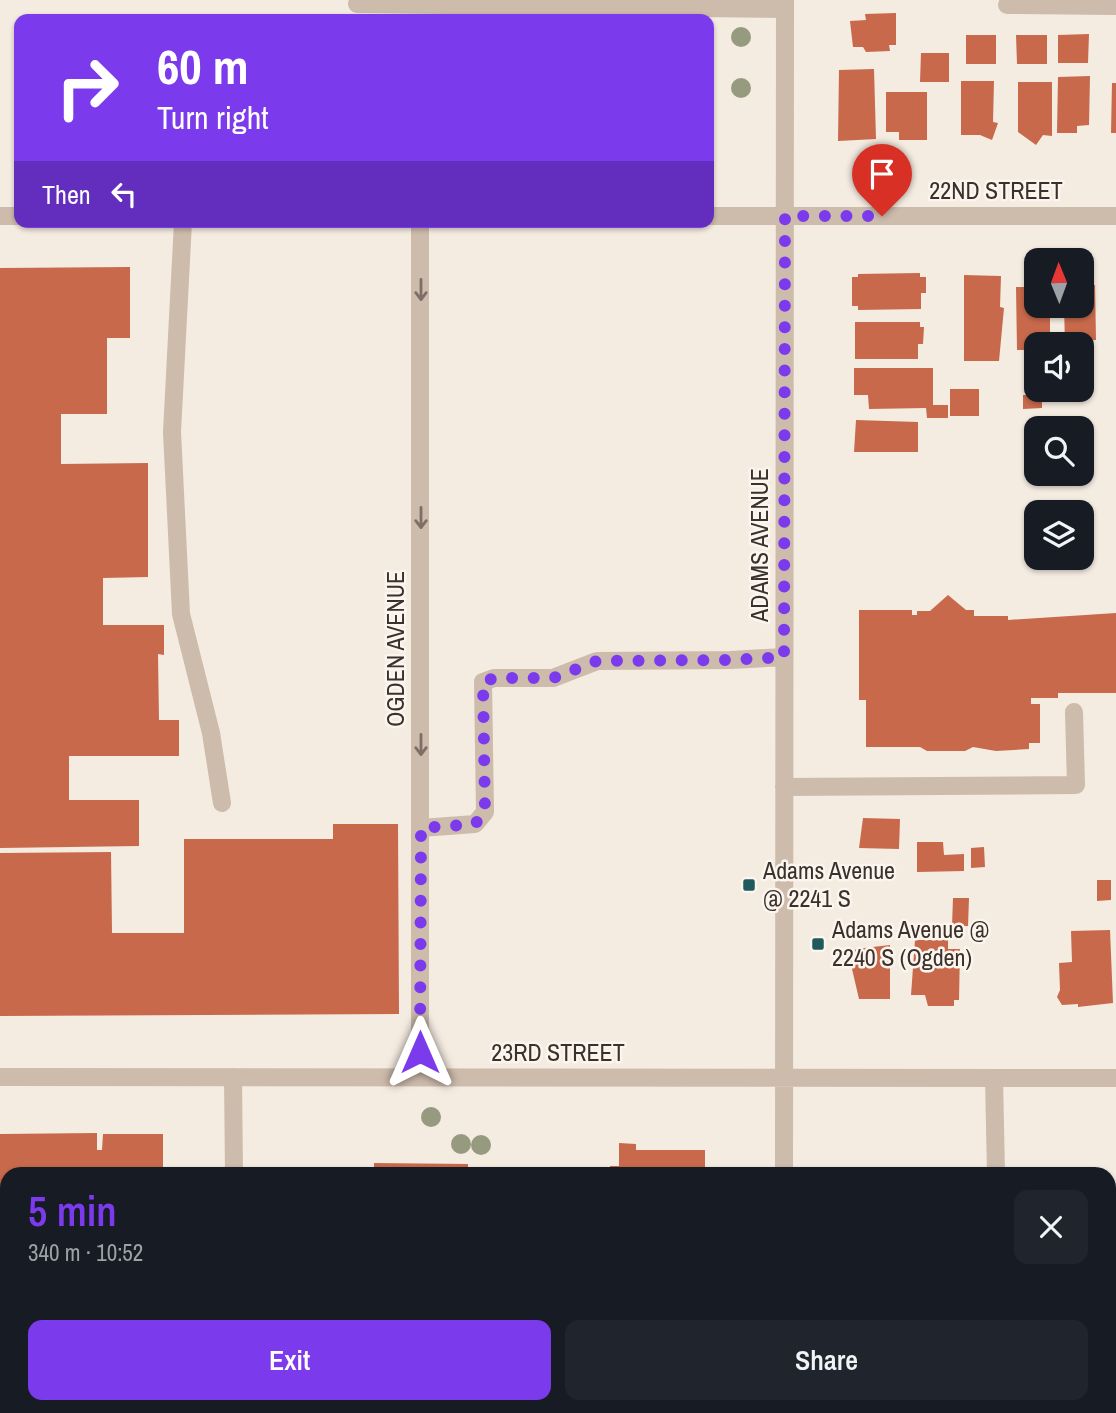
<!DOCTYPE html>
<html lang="en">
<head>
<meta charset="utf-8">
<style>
	body { margin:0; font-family:"Archivo Narrow",sans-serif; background:#20242c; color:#f1f3f6; height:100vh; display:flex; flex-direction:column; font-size:26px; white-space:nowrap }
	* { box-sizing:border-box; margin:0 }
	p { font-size:23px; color:#9ea1a6 }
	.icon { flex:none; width:38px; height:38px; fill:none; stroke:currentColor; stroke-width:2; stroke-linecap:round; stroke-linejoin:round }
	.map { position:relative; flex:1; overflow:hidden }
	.side { position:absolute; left:0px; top:1167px; width:1116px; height:247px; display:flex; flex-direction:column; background:#171b24; border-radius:21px 21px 0 0; box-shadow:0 2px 5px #0004 }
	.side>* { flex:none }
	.banner { position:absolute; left:14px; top:14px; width:700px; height:214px; border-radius:14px; box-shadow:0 2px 5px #0004; background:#7c3aed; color:#fff; overflow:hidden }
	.needle { width:46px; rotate:359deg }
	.controls { position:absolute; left:1024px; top:248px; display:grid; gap:14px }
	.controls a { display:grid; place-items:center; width:70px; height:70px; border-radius:14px; background:#171b24; box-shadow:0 2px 5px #0004; font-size:35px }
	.pin { position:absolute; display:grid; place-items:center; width:60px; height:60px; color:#fff; margin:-72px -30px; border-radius:50% 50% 50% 0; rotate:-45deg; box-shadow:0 0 7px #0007 }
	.pin .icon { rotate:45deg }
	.me { position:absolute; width:77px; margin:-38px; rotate:0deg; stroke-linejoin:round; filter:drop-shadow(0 0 5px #0008) }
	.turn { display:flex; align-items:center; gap:24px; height:147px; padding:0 28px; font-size:32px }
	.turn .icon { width:91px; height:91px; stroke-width:2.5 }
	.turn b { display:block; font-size:49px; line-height:60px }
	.then { display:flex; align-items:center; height:66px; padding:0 28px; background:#0003; gap:14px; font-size:26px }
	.round { display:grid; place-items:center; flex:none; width:74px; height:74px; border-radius:14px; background:#20242c }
	.overview { display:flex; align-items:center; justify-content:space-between; height:119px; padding:0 28px }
	h1 { font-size:42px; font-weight:600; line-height:52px; color:#7c3aed }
	.cta { display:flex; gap:14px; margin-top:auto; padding:14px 28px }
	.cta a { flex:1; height:80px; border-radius:14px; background:#7c3aed; color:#fff; font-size:28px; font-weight:600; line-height:80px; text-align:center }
	.cta a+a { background:#20242c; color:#f1f3f6 }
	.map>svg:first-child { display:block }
	.building { fill:#c8694b }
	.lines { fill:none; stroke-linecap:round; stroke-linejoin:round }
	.minor { stroke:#cdbbac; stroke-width:18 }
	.tree { fill:#969b7f }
	.oneway { stroke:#7d6f65 }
	.route { stroke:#7c3aed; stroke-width:12; stroke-dasharray:0 21.6 }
	.poi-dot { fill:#1f5a5e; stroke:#fbf5ee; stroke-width:2.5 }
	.labels { text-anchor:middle; stroke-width:5; stroke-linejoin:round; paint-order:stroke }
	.street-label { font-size:24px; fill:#3b302b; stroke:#fbf5ee }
	.poi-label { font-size:24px; fill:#3b302b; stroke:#fbf5ee; text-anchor:start }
</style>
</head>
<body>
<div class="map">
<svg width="1116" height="1413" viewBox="0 0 1116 1413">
	<rect width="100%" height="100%" fill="#f4ebe1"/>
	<path class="building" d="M896,13V45H889L890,51L866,52L863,47H853L850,21L866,20L865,14Z
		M1089,34L1088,63H1058V35Z
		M966,35H996V64H966Z
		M1016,35H1047V64H1017Z
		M921,53H949V82H920Z
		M874,69L876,139L838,141L839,70Z
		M1090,76L1089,125L1077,126V133H1057L1058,77Z
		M961,81H994L993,122L998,123L992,140L980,135H961Z
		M1018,82H1052V136L1043,135L1036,145L1018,132Z
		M1112,83H1116V133H1111Z
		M886,92H927V140H899V132H886Z
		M130,267V338H107V414H61V464L148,463V577L103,578V625H164V655L158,654L159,720H179V756H69V800H139V846L0,848V268Z
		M920,273V277H926V293H921V309L858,310V306H852V277H858V274Z
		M964,275L1001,276L1000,307L1004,308L999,361H964Z
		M1082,285H1095L1096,340L1084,341V347L1065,345L1064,306H1082Z
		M1016,287H1036V306H1050V342H1038L1036,350H1017Z
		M855,322H920V327H924L923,344H918V359H855Z
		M854,368H933V405H948V418H927L926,408L869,409L868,395H854Z
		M950,389H979V416H950Z
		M1023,395H1042V408L1023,409Z
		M856,420L918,422V452H854Z
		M948,595L966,610H974V616H1008V620L1116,613V693H1058V698H1031V704H1040V743H1029V749L996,751L973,747L965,751H927L920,747H866V700H859V610H912V615H917V611H930Z
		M863,818L900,819L899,849L859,848Z
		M333,824H398L399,1014L0,1016V853L111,852L112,933H184V839H333Z
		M917,842H943L944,855L964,854V871L917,872Z
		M984,847L985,867L971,868V848Z
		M1097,880H1111V900L1097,901Z
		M953,898H969L968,926H952Z
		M1110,930L1113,1003L1078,1007V1004L1062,1005L1057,997L1060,990L1059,963L1072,962L1071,931Z
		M915,940H948V949H960L959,1000H954V1006H928L925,995H911Z
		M890,945V999H859L849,956L856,949Z
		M97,1133V1150H102L103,1134H163V1174H7V1407H208V1413H0V1134Z
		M619,1143L636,1144V1150H705V1174H610V1166H619Z
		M374,1163L468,1164V1174H357V1169H374Z
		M666,1407H714V1413H667Z"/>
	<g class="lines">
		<path class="minor" d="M357,4L785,9
			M1007,5L1116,6
			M0,216H19
			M709,216H1116
			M183,222L172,432L181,614L211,733L222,803
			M784,787L1076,785L1074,712
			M421,828L475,824L485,812L483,682L494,678H553L597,661L731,660L784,657
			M0,1077L1116,1078
			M233,1077L234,1174
			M420,1077V222
			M994,1078L996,1174
			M784,1174L785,0
			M999,1407V1413
			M230,1413V1407
			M783,1413V1407"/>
	</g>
	<g class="tree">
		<circle cx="741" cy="37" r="10"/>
		<circle cx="741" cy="88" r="10"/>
		<circle cx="431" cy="1117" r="10"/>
		<circle cx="461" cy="1144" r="10"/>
		<circle cx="481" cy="1145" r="10"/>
	</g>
	<defs><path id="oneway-shaft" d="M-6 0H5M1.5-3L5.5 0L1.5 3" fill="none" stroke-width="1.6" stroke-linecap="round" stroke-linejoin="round" transform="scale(1.75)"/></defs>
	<g class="oneway">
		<use href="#oneway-shaft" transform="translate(421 290) rotate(90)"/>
		<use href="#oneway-shaft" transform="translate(421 518) rotate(90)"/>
		<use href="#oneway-shaft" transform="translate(421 745) rotate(90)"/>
	</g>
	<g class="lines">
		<path class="route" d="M420,1052L421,828L475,824L485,812L483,682L494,678H553L597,661L731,660L784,657L785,216H882"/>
	</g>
	<g class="poi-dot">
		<rect x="742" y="878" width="14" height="14" rx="3.5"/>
		<rect x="811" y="937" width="14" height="14" rx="3.5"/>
	</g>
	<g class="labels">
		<g class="street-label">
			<text x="996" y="199">22ND STREET</text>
			<text transform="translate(760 545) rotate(-90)" y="8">ADAMS AVENUE</text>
			<text transform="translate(396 649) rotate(-90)" y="8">OGDEN AVENUE</text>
			<text x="558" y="1061">23RD STREET</text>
		</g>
		<g class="poi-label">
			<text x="763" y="879">Adams Avenue<tspan x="763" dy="28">@ 2241 S</tspan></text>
			<text x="832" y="938">Adams Avenue @<tspan x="832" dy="28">2240 S (Ogden)</tspan></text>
		</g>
	</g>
</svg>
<div class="controls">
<a><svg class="needle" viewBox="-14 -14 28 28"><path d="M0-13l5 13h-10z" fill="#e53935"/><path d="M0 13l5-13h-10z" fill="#9ea1a6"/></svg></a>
<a><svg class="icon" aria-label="sound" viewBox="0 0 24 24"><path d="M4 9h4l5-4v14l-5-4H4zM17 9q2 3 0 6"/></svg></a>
<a><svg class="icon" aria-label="search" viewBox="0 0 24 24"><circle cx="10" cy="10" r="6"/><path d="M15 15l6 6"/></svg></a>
<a><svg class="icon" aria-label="layers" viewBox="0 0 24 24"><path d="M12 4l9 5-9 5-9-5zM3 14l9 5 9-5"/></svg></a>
</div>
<div class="pin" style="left:882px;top:216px;background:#d93025"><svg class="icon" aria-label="arrive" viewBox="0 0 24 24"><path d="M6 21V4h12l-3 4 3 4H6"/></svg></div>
<svg class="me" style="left:420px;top:1052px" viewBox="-20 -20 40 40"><path d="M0-17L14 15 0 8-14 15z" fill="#7c3aed" stroke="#fff" stroke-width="4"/></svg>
<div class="banner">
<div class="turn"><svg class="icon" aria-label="right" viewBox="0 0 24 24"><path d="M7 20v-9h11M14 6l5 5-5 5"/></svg><div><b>60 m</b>Turn right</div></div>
<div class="then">Then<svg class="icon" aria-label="left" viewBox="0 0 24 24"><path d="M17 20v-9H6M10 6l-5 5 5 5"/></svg></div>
</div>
<section class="side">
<div class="overview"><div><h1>5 min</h1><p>340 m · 10:52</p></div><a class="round"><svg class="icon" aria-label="close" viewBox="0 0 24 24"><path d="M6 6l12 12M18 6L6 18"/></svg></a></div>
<div class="cta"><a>Exit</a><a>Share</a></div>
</section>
</div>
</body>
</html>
